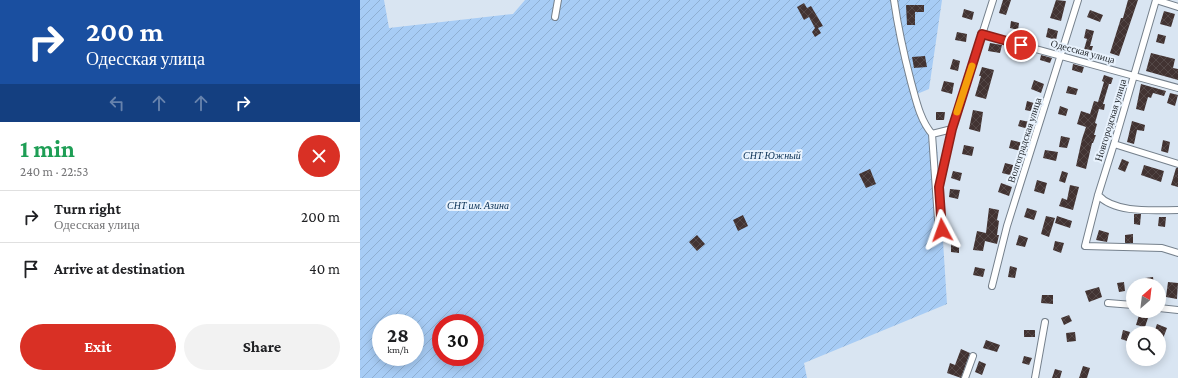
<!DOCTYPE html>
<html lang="en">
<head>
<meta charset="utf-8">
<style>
	body { margin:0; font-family:"Crimson Pro",serif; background:#f2f2f2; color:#202124; height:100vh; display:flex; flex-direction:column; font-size:15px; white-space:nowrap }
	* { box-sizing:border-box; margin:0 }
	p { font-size:13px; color:#757577 }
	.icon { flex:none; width:22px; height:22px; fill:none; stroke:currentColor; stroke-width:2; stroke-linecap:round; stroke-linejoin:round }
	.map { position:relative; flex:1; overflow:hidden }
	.side { display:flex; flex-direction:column; background:#fff; width:360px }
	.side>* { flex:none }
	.banner { background:#1a4fa0; color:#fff; overflow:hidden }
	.needle { width:26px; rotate:28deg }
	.fabs { position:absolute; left:766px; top:278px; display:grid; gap:8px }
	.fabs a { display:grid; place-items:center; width:40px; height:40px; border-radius:50%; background:#fff; box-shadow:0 2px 10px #0003; font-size:20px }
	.speed { position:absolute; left:12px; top:314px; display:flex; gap:8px; font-size:20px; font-weight:700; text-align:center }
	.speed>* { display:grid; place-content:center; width:52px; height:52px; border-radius:50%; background:#fff; box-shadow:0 2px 10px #0003; line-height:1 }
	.speed small { font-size:10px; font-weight:400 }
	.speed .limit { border:6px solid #d22; background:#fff; color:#111 }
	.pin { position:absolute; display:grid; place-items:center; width:34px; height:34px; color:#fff; margin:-17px; border:2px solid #fff; border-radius:50%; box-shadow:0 1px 4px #0007 }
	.me { position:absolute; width:44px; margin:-22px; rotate:356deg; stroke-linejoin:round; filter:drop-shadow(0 0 3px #0008) }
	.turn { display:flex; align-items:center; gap:14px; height:84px; padding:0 20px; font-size:18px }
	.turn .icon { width:52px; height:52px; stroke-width:2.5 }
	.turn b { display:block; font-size:28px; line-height:34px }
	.lanes { display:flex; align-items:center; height:38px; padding:0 20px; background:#0003; justify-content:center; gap:20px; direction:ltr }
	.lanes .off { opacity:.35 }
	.round { display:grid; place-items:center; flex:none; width:42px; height:42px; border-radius:21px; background:#f2f2f2 }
	.overview { display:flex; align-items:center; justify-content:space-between; height:68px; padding:0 20px }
	h1 { font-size:24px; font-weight:700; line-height:30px; color:#1e9e55 }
	.action { display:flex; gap:8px; margin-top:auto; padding:8px 20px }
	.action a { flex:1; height:46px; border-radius:24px; background:#d93025; color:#fff; font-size:16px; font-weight:700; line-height:46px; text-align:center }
	.action a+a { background:#f2f2f2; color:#202124 }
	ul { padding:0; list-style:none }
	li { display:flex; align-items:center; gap:12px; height:52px; padding:0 20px; border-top:1px solid #e0e0e0 }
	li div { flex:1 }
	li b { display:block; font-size:15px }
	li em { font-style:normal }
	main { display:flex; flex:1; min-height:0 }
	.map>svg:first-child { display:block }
	.garden { fill:url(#garden-furrows); fill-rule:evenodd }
	.building { fill:url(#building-cross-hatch) }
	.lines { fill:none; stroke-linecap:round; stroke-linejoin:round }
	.street-casing { stroke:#75808c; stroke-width:8 }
	.street { stroke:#fff; stroke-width:6 }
	.route-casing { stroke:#8d1f18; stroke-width:10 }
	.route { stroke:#d93025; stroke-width:7 }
	.slow { stroke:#f59e0b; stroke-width:7 }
	.labels { text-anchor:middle; stroke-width:4; stroke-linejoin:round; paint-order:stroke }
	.street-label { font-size:10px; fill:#23282d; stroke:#e8f2fd }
	.park-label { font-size:10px; font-style:italic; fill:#062d52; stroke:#e8f2fd }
</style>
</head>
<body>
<main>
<section class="side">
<div class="banner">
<div class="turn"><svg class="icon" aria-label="right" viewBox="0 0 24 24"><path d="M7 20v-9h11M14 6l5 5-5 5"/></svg><div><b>200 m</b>Одесская улица</div></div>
<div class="lanes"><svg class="icon off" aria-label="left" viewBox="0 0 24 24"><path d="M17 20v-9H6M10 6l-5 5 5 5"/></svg><svg class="icon off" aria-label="ahead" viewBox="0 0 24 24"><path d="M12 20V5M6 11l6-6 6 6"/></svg><svg class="icon off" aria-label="ahead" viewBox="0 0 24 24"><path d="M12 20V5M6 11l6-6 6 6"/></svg><svg class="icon" aria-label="right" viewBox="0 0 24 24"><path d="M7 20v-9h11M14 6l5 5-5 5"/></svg></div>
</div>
<div class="overview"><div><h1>1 min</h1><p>240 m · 22:53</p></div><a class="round" style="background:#d93025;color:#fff"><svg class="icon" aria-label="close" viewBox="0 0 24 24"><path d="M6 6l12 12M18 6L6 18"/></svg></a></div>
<ul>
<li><svg class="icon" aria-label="right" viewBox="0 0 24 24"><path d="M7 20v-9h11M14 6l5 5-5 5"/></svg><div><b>Turn right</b><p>Одесская улица</p></div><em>200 m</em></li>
<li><svg class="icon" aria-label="arrive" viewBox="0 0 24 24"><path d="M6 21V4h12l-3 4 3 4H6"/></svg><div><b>Arrive at destination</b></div><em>40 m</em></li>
</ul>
<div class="action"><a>Exit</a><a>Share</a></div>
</section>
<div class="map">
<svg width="818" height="378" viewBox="0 0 818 378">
	<defs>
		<pattern id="garden-furrows" width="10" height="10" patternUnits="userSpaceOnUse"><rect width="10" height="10" fill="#a7ccf5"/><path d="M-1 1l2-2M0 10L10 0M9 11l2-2" fill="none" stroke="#8fafd2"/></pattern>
		<pattern id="building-cross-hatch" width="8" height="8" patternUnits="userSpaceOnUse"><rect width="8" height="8" fill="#423332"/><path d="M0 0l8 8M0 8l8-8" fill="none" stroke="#544847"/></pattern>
	</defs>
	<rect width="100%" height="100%" fill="#d9e5f2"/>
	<path class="garden" d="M0,0H24L29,28L153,14L165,0H582L569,89L557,94L563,119L577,146L587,304L444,363L447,378H0ZM21,323H55V357H21ZM81,323H115V357H81Z"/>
	<path class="building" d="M643,0H651L646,15L639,13Z
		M696,0L706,1L701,21L690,18Z
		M768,0H778L759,56L750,53L761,18H763Z
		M444,3L447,8L451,6L463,26L458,28L461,33L455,37L452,32L455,28L449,17L444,20L437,7Z
		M546,5H564V12H555V25H547Z
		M604,9L614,12L612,20L602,17Z
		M730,10L743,15L740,22L727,17Z
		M804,11L815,14L811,27L800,24Z
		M651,21L659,23L658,30L650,28Z
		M688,28L698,31L696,40L686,37Z
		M726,29L734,31L730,46H733L730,55L723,53L727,39L724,38Z
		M597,32L607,34L606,42L595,40Z
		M798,34L806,36L804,44L796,42Z
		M630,43L642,45L640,53L628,51Z
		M791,53L815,59L813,68L818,69V80L786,71Z
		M681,55L692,58L690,63L680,60Z
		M565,56L567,67L554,68L552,57Z
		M593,59L600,61L598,71L590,69Z
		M713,64L724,67L722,73L712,70Z
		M622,67L634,70L626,99L615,96L621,76H619Z
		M744,75L753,78L751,84H749L743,104H745L744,110L739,109L735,123L737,124L734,135H736L733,143H732L726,169L716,166L722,139L726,127L717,124L721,111L730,114L734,101L738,102L744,82L742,81Z
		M674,80L684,84L681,93L671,89Z
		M584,81L594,83L592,94L581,91Z
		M781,84L806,91L804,96L793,93L791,98L788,97L784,111L776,109Z
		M708,86L718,89L716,95L706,93Z
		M810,93L818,95L815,106L807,103Z
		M667,101L677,104L675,112L665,110Z
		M700,106L708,109L706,116L698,114Z
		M613,110L623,112L620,132L609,129Z
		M576,112H585L584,120H576Z
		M660,120L670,122L668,129L658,126Z
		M772,121L785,125L784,131L777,130L774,144L767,142Z
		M701,136L710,138L707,148L699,147Z
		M651,140L663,143L661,151L649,148Z
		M803,140L810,142L808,153L801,151Z
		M604,145L614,147L612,156L602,154Z
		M685,150L698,152L696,161L683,158Z
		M762,159L769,162L765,172L758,169Z
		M645,163L657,166L654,176L642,173Z
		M784,165L804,171L801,182L781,175Z
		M816,168H818V187L811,185Z
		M510,169L516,184L506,188L499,174Z
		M593,171L602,173L600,181L591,178Z
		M702,171L708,173L705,183L699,181Z
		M677,180L687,183L684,194L674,191Z
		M641,183L652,187L649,196L638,192Z
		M710,185L719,187L713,210L699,206L702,198L707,200Z
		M590,189L600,190L598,199L589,197Z
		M629,208L639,210L637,220L639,221L637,235H639L637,244L625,241L623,251L613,250L617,231L626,233Z
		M667,208L677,211L674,220L664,217Z
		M774,214H781L780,225L774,224Z
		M383,215L388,226L378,231L373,220Z
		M686,216L695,218L689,237L681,234Z
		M697,216L712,221L710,228L695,223Z
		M799,217H806L805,227L798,226Z
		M739,230L749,233L747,242L736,240Z
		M773,234V243H765V235Z
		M337,235L345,244L337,251L329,242Z
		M659,235L668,238L665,247L656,245Z
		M695,241L704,243L701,253L693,250Z
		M591,243H599V253L591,252Z
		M650,266L657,268L655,278L648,277Z
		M615,267L625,269L623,277L613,275Z
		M793,277L794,284L786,285L785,278Z
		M764,282L765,291L759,292L757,283Z
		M808,282L818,283L817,299L806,297Z
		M739,287L742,297L729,302L725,291Z
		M682,295H693V304L681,303Z
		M709,315L712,321L704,325L701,318Z
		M779,315L788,318L785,327L776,325Z
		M797,324L807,328L799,349V333H794Z
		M664,330H675V337H664Z
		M763,330L770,332L767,341L761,339Z
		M715,332L716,341L707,342L706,333Z
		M626,340L640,345L637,352L623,348Z
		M601,349L610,353L601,378L587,373L590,363L595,365Z
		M664,356L672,358L669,365L662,363Z
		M619,361L626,364L622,375L615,372Z
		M723,366L730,368L727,378H719Z
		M695,369L702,371L700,378H692Z"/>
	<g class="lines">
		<defs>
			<path id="street" d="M534,0C538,28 544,55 551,82C556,100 560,120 572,134L579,234L577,239
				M796,0L754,144L738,195L725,246L802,248L818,253
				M796,0L818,7
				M195,17L198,0
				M621,34L818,88
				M572,134L592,129
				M754,144L818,164
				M579,192V187L592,129L633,0
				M738,195C755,214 795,210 818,210
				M632,286L647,226L718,0
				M748,303L773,305
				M799,308L818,310
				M605,378L613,356
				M675,378L685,322"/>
		</defs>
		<use href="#street" class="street-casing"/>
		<use href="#street" class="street"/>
	</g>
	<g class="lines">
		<defs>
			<path id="route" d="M582,230L579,187L592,129L622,34L661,45"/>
		</defs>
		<use href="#route" class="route-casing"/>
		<use href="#route" class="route"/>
		<path class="slow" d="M597,112L612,66"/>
	</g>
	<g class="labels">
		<g class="street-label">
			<text transform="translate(723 51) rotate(15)" y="4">Одесская улица</text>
			<text transform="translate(750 120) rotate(-73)" y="4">Новгородская улица</text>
			<text transform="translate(664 140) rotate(-72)" y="4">Волгоградская улица</text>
		</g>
		<g class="park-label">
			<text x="412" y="159">СНТ Южный</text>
			<text x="118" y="209">СНТ им. Азина</text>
		</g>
	</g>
</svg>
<div class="fabs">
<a><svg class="needle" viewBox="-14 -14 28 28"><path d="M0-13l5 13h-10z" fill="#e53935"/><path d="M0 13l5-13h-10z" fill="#757577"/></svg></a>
<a><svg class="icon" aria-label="search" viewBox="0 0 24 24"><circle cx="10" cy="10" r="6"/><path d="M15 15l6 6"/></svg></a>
</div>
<div class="speed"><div>28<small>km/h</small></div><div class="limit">30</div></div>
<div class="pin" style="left:661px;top:45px;background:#d93025"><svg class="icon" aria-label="arrive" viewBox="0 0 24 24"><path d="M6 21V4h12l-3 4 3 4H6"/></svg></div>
<svg class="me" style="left:582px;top:230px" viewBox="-20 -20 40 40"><path d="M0-17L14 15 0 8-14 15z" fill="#d93025" stroke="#fff" stroke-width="4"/></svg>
</div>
</main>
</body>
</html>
